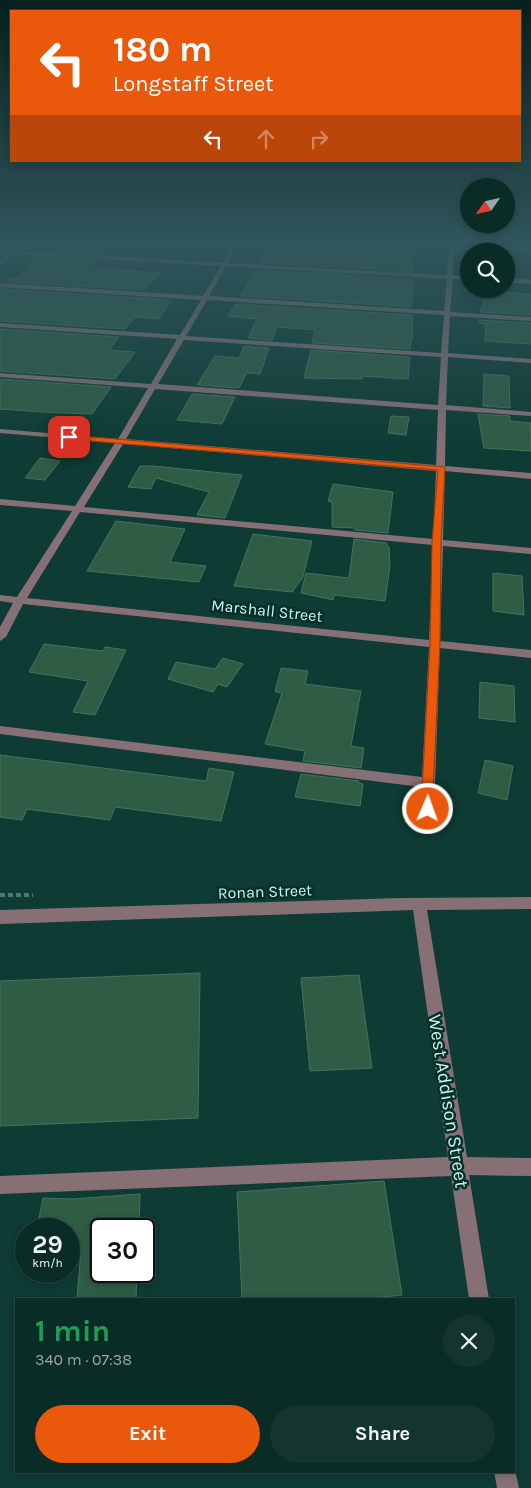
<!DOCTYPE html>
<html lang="en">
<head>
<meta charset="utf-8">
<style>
	body { margin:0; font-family:Karla,sans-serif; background:#13342f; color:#f1f3f6; height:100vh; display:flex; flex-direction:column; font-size:19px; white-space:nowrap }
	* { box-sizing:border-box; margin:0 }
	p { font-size:16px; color:#99a7a7 }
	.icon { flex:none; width:28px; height:28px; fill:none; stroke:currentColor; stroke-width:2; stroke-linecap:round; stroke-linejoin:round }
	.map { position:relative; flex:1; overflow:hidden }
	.sheet { position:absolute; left:15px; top:1298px; width:500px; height:175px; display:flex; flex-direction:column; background:#0a2c27; border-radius:0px; box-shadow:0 2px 8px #0003,0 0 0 1px #2a4844 }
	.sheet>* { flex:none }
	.hud { position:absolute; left:10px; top:10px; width:511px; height:152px; border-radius:0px; box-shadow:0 2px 8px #0003,0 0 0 1px #2a4844; background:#ea580c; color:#fff; overflow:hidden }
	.needle { width:32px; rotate:236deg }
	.fabs { position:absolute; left:460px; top:178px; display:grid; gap:10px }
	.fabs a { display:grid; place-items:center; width:55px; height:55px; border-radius:50%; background:#0a2c27; box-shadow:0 2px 8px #0003,0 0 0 1px #2a4844; font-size:25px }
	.speed { position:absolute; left:15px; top:1218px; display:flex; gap:10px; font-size:25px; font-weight:700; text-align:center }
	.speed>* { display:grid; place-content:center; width:65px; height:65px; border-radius:50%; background:#0a2c27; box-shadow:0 2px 8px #0003,0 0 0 1px #2a4844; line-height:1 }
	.speed small { font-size:12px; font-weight:400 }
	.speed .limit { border:2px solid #111; border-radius:8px; background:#fff; color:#111 }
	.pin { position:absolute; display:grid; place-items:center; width:42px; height:42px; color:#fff; margin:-21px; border-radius:10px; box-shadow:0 2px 8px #0006 }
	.me { position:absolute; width:55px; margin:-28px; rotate:2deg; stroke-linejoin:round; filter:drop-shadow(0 0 4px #0008) }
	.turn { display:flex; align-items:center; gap:18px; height:105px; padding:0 20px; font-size:22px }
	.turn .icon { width:65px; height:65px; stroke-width:2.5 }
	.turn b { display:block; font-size:35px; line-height:42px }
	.lanes { display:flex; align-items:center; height:48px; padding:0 20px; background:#0003; justify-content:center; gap:25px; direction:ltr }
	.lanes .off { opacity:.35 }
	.round { display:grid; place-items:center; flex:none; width:52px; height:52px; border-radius:26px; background:#13342f }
	.head { display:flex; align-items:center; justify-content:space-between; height:85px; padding:0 20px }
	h1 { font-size:30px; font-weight:700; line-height:38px; color:#1e9e55 }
	.action { display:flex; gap:10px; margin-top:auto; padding:10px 20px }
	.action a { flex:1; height:58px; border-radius:30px; background:#ea580c; color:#fff; font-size:20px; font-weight:700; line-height:58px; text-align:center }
	.action a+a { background:#13342f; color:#f1f3f6 }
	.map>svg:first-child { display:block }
	.building { fill:#2f5c45; stroke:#46735c }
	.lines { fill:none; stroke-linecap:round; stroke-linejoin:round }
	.path { stroke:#4b736c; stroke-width:4; stroke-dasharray:5 3; stroke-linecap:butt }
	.minor { fill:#867076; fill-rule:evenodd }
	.route { fill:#ea580c; stroke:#983908 }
	.labels { text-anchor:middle; stroke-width:5; stroke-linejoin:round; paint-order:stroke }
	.street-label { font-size:16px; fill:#d3f0e9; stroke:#01312a }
	.near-street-label { font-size:19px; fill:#d3f0e9; stroke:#01312a }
</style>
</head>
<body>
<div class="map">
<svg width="531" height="1488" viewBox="0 0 531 1488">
	<rect width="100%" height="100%" fill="#0e3b34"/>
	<path class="building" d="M51,243H113L102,254L43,251Z
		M272,243L298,245L299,243H314L395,247V250L413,251V271L260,263Z
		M37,257L96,261L89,268L161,273L144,290L7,282L11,279H16Z
		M256,270L412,279V307L240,296Z
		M0,289L172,300L158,319L135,317L125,329L0,321Z
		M487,292L531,294V315L480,312Z
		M236,304L412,315L413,338H411L410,349L312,343L315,330L277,327L272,340L248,338L257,319L228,316Z
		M479,320L531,323V344L485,341L486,324L479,323Z
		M0,329L119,337L109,350L135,352L115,379L0,371Z
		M244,346L269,348L260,374L247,373L239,388L197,385L215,356L239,358Z
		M311,350L410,357L408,379L363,376L362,379L304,378Z
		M484,374L509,376L510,408L483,406Z
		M0,379L111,387L92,414L43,412L0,409Z
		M192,394L235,397L222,424L177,420Z
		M478,414L510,416V421L531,423V451L484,448Z
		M391,416L409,417L406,435L388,433Z
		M40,458L60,461L45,480L25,478Z
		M140,466H153L242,475L225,518L197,515L209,492L156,478L151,489L128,487Z
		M333,484L393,492L388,533L355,530V528L332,527V502L328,501Z
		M116,521L185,529L170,562L206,566L199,582L87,571Z
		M253,534L312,541L303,577L292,592L234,586Z
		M354,539L387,543V546L389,547L390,566L385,601L334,595L333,600L301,593L306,573L349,578Z
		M493,573L522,576L524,615L493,611Z
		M44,644L103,651L105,647L126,650L95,715L73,712L88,681L29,672Z
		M223,658L243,664L227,687L218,684L213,692L168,679L176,662L215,669Z
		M281,668L308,671L305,684L361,691L351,746L364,748L361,768L303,761L305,751L265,744L282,693L275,692Z
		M480,682L514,686L515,722L479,718Z
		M0,755L206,781L209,768L234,772L221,821L115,807L110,820L27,809L22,820L0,817Z
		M485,760L513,766L507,800L478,793Z
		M301,774L359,781L358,783L363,784L360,806L295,797Z
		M200,973L198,1118L0,1126V981Z
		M359,975L372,1068L310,1071L301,978Z
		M384,1181L402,1295L362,1299H242L237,1192Z
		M140,1194L139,1229H101V1271H137L136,1299H77L81,1249L69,1248V1229H37L43,1198L73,1199Z"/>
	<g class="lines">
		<path class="path" d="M0,895H33"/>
		<path class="minor" d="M20,243H26L17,251L223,263L235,243H239L228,263L447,275L449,249L361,243L449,245L450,243H454L455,246L531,249V253L454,249L453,275L469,276V280L453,279L450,312L531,317V321L450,316L448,353L531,359V363L448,357L446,405L531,412V416L446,410L445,466L531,473V479L445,471L443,540L531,548V554L443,546L440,641L531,650V658L440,648L434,809L432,813H422L420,809L421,787L0,734V726L422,777L429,647L23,604L6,637L0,641V627L13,603L0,601V595L17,597L72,511L0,505V499L75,506L115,443L0,433V429L118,439L148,388L0,377V373L151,384L177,339L0,327V323L180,335L201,300L0,287V283L203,296L221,266L13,254L0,265V260L7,254H0V250L11,251ZM226,266L447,279L444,311L209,296ZM207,300L444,315L441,353L186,336ZM184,340L441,357L438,405L158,384ZM155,389L438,410L436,465L126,439ZM123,444L436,471L433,539L84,507ZM80,512L433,545L429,640L27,598Z
			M506,278L531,280V284L506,282Z
			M531,897V909L427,910L467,1157L531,1158V1176L469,1175L489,1299H469L451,1176L0,1194V1176L448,1157L413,910L0,924V910L401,898Z
			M514,1465L519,1488H497L494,1471H514Z"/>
	</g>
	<linearGradient id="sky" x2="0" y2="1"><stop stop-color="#08201d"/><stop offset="0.54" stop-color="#30555c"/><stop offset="1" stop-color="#30555c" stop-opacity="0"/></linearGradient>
	<rect width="531" height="451" fill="url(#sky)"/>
	<path class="route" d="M69,435L445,467L441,542L440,644L432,813H423L421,809L430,644L432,542L438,470L66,439V435Z"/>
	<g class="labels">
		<g class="street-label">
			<text transform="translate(267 610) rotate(6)" y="6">Marshall Street</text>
			<text transform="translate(265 891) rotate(-2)" y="6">Ronan Street</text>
		</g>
		<g class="near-street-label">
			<text transform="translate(449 1101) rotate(81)" y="7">West Addison Street</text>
		</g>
	</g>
</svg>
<div class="fabs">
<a><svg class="needle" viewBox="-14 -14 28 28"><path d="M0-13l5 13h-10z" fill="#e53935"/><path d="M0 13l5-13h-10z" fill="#99a7a7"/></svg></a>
<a><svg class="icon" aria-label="search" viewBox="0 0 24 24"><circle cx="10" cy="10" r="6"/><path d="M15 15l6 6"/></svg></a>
</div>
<div class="speed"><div>29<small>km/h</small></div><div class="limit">30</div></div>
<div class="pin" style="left:69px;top:437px;background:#d93025"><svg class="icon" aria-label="arrive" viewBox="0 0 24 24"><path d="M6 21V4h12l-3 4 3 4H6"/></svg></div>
<svg class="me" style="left:428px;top:809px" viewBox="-20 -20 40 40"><circle r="17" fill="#ea580c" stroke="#fff" stroke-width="3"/><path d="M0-11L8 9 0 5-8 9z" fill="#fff"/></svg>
<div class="hud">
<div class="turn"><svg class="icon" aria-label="left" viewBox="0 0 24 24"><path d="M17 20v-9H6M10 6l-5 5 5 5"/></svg><div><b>180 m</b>Longstaff Street</div></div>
<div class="lanes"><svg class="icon" aria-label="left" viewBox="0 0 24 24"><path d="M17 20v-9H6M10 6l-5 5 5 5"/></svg><svg class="icon off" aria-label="ahead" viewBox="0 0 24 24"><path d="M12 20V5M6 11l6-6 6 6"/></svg><svg class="icon off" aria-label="right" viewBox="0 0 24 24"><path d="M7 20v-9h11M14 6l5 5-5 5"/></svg></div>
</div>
<section class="sheet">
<div class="head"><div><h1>1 min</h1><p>340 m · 07:38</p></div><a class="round"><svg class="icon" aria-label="close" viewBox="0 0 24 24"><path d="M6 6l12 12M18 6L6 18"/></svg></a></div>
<div class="action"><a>Exit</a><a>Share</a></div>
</section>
</div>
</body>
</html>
